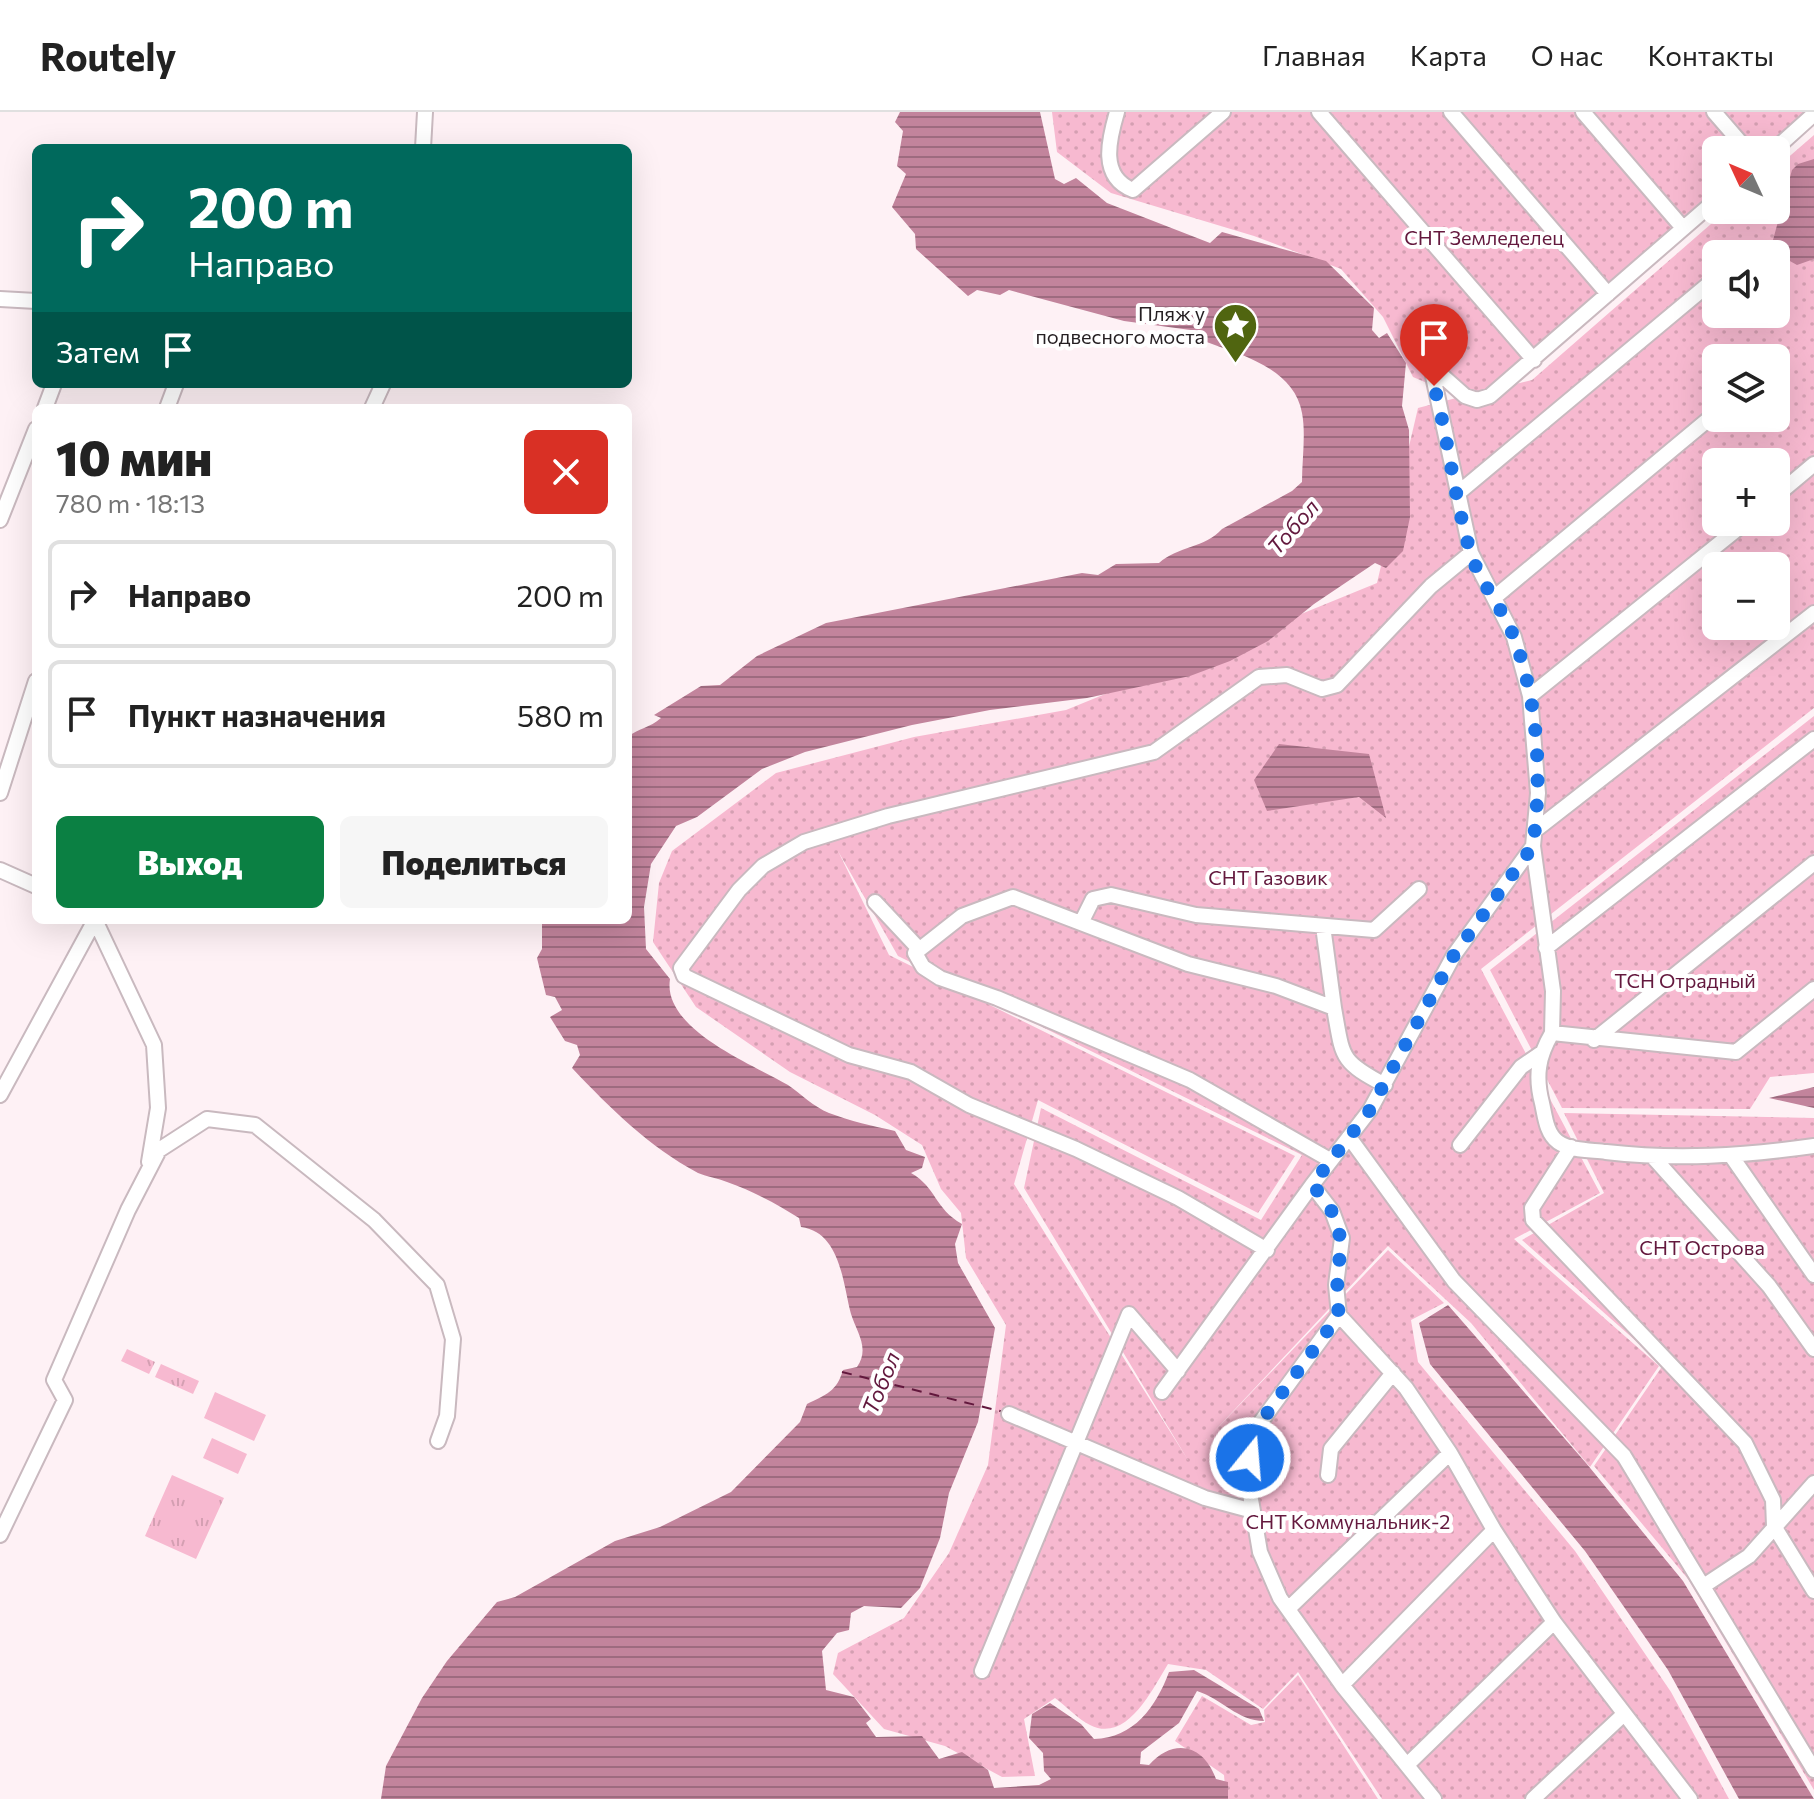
<!DOCTYPE html>
<html lang="ru">
<head>
<meta charset="utf-8">
<style>
	body { margin:0; font-family:Commissioner,sans-serif; background:#f6f6f6; color:#222; height:100vh; display:flex; flex-direction:column; font-size:30px; white-space:nowrap }
	* { box-sizing:border-box; margin:0 }
	p { font-size:26px; color:#767676 }
	.icon { flex:none; width:44px; height:44px; fill:none; stroke:currentColor; stroke-width:2; stroke-linecap:round; stroke-linejoin:round }
	.map { position:relative; flex:1; overflow:hidden }
	.details { position:absolute; left:32px; top:292px; width:600px; height:520px; display:flex; flex-direction:column; background:#fff; border-radius:12px; box-shadow:0 8px 32px #0002 }
	.details>* { flex:none }
	.hud { position:absolute; left:32px; top:32px; width:600px; height:244px; border-radius:12px; box-shadow:0 8px 32px #0002; background:#00695c; color:#fff; overflow:hidden }
	.needle { width:52px; rotate:314deg }
	.tools { position:absolute; left:1702px; top:24px; display:grid; gap:16px }
	.tools a { display:grid; place-items:center; width:88px; height:88px; border-radius:12px; background:#fff; box-shadow:0 8px 32px #0002; font-size:40px }
	.pin { position:absolute; display:grid; place-items:center; width:68px; height:68px; color:#fff; margin:-82px -34px; border-radius:50% 50% 50% 0; rotate:-45deg; box-shadow:0 0 8px #0007 }
	.pin .icon { rotate:45deg }
	.me { position:absolute; width:88px; margin:-44px; rotate:17deg; stroke-linejoin:round; filter:drop-shadow(0 0 6px #0008) }
	.turn { display:flex; align-items:center; gap:28px; height:168px; padding:0 24px; font-size:36px }
	.turn .icon { width:104px; height:104px; stroke-width:2.5 }
	.turn b { display:block; font-size:56px; line-height:68px }
	.then { display:flex; align-items:center; height:76px; padding:0 24px; background:#0003; gap:16px; font-size:30px }
	.round { display:grid; place-items:center; flex:none; width:84px; height:84px; border-radius:12px; background:#f6f6f6 }
	.summary { display:flex; align-items:center; justify-content:space-between; height:136px; padding:0 24px }
	h1 { font-size:48px; font-weight:800; line-height:60px }
	.primary-button { display:flex; gap:16px; margin-top:auto; padding:16px 24px }
	.primary-button a { flex:1; height:92px; border-radius:12px; background:#0b8043; color:#fff; font-size:32px; font-weight:800; line-height:92px; text-align:center }
	.primary-button a+a { background:#f6f6f6; color:#222 }
	ul { padding:0; list-style:none }
	li { display:flex; align-items:center; gap:24px; height:108px; margin:0 16px 12px; padding:0 8px; border:4px solid #e0e0e0; border-radius:12px }
	li div { flex:1 }
	li b { display:block; font-size:30px }
	li em { font-style:normal }
	header { display:flex; align-items:center; gap:48px; box-sizing:border-box; height:112px; padding:0 40px; background:#fff; border-bottom:2px solid #e0e0e0 }
	header strong { font-size:38px }
	nav { display:flex; gap:44px; margin-inline-start:auto; font-size:28px }
	.map>svg:first-child { display:block }
	.grass { fill:#f7b9d0 }
	.park { fill:url(#park-tufts) }
	.garden { fill:url(#garden-dots); fill-rule:evenodd }
	.water { fill:url(#water-rules) }
	.lines { fill:none; stroke-linecap:round; stroke-linejoin:round }
	.ferry { stroke:#62183d; stroke-width:2; stroke-dasharray:10 8; stroke-linecap:butt }
	.minor-casing { stroke:#c9b9bf; stroke-width:18 }
	.minor { stroke:#fff; stroke-width:14 }
	.route { stroke:#1a73e8; stroke-width:14; stroke-dasharray:0 25.2 }
	.labels { text-anchor:middle; stroke-width:8; stroke-linejoin:round; paint-order:stroke }
	.park-label { font-size:20px; fill:#64193e; stroke:#fff }
	.poi-label { font-size:20px; fill:#251f22; stroke:#fff; text-anchor:end }
	.water-label { font-size:22px; font-style:italic; fill:#62183d; stroke:#fff }
</style>
</head>
<body>
<header>
<strong>Routely</strong>
<nav><a>Главная</a><a>Карта</a><a>О нас</a><a>Контакты</a></nav>
</header>
<div class="map">
<svg width="1814" height="1687" viewBox="0 0 1814 1687">
	<defs>
		<pattern id="park-tufts" width="24" height="20" patternUnits="userSpaceOnUse" patternTransform="scale(2)"><rect width="24" height="20" fill="#f7b9d0"/><path d="M3 7l-1-3M5 7V3M7 7l1-3M15 17l-1-3M17 17v-4M19 17l1-3" fill="none" stroke="#d49fb2"/></pattern>
		<pattern id="garden-dots" width="8" height="8" patternUnits="userSpaceOnUse" patternTransform="scale(2)"><rect width="8" height="8" fill="#f7b9d0"/><path d="M2 2h.1M6 6h.1" fill="none" stroke="#d49fb2" stroke-width="1.8" stroke-linecap="round"/></pattern>
		<pattern id="water-rules" width="6" height="5" patternUnits="userSpaceOnUse" patternTransform="scale(2)"><rect width="6" height="5" fill="#c2849c"/><path d="M0 2.5h6" fill="none" stroke="#9d6b7f"/></pattern>
	</defs>
	<rect width="100%" height="100%" fill="#fef1f5"/>
	<path class="grass" d="M215,1280L266,1303L254,1329L204,1306Z
		M212,1326L247,1342L238,1362L203,1346Z"/>
	<path class="park" d="M127,1237L155,1250L149,1262L121,1249Z
		M161,1252L199,1269L193,1282L155,1265Z
		M172,1363L224,1386L196,1447L145,1424Z"/>
	<path class="garden" d="M1052,0H1814V13L1776,45V38H1716V96L1507,274L1532,268L1727,98H1776V56L1814,23V596L1481,857L1600,1081L1514,1127L1659,1254L1590,1355L1471,1211L1388,1134L1206,1328L1388,1138L1444,1191L1411,1208L1418,1250L1575,1439L1671,1580L1729,1687H1382L1298,1560L1263,1597L1206,1558L1168,1552C1153,1576 1127,1632 1090,1613C1078,1607 1066,1594 1055,1586L1024,1607L1035,1664L1002,1665L945,1634L884,1617L833,1562L838,1541L904,1506L949,1441L988,1353L1006,1213L966,1146L961,1101L941,1077L922,1033L875,1003L790,960L696,895L653,830L659,771L672,739L776,661L914,625L1066,598L1377,471L1418,296L1460,285L1413,265L1383,205L1341,157L1254,124L1111,81L1057,40ZM1716,142H1776V202H1716ZM1716,246H1776V306H1716ZM1716,350H1776V410H1716ZM1716,454H1776V514H1716ZM838,739L898,844L1302,1043L1261,1108L1041,996L1024,1076L1188,1348L1014,1072L1038,988L1258,1101L1295,1044L889,843Z
		M1814,604V961L1770,965L1750,997L1562,996L1490,858Z
		M1564,1001L1814,1006V1678L1688,1467L1594,1354L1663,1253L1522,1128L1604,1081Z
		M1298,1563L1378,1687H1226L1224,1663L1175,1629L1202,1584L1251,1613L1265,1610L1264,1598Z"/>
	<path class="water" d="M900,0H1040L1055,67L1064,72L1076,66L1107,91L1210,131L1222,120L1326,149L1374,196L1372,218L1379,226L1387,221L1406,251L1402,294L1409,318L1410,405L1403,439L1386,456L1375,451L1314,492L1268,529L1230,549L1190,564L1087,586L990,598L912,613L805,640L762,657L697,705L676,714L651,752L644,795L646,837L670,867C662,917 752,952 788,973C801,982 814,995 829,1001C850,1009 873,1014 895,1019L906,1038L925,1045L922,1056L911,1061C937,1076 934,1096 962,1112L955,1132L958,1151L995,1216L978,1310L949,1381L940,1426L920,1476L901,1496L864,1494L851,1501L849,1518L837,1521L822,1539L826,1578L854,1585L871,1607L866,1611L876,1625L922,1624L939,1647L962,1640L988,1658L994,1676L1039,1673L1051,1667L1044,1659L1043,1641L1029,1626L1032,1602L1050,1591L1081,1612L1094,1627C1134,1626 1156,1595 1169,1560L1194,1558L1259,1597L1264,1609C1238,1609 1222,1587 1197,1579L1179,1611L1141,1640L1140,1652L1149,1653C1174,1625 1204,1633 1216,1667L1228,1670V1687H381L386,1654L422,1586L447,1549L497,1490L515,1485L615,1429L660,1415L731,1380L800,1310L807,1292C826,1283 837,1279 843,1258L857,1255C870,1236 857,1221 851,1202C843,1173 841,1120 801,1115L799,1106C776,1091 752,1079 727,1070C718,1066 707,1065 698,1061C648,1034 611,997 572,956L580,943L577,933L565,929L550,905L562,898L555,885L546,883L537,846L542,837V808H628V625C638,616 650,616 661,606L654,603L701,574L720,573L757,544L826,511L1082,461L1098,463L1116,452L1159,451C1178,434 1205,436 1222,417L1292,379L1302,370C1302,348 1306,322 1302,301C1294,255 1238,242 1201,228L1198,219L1124,209L1009,178L1000,183L977,178L968,184L916,137L915,122L892,95L906,62L897,54L903,19L895,10Z
		M1814,47V147L1797,153L1779,143L1773,128L1792,58L1798,52Z
		M1279,632L1369,642L1386,706L1359,685L1267,699L1254,668Z
		M1814,975V996L1769,986Z
		M1448,1193L1586,1351L1683,1469L1814,1687H1739L1668,1558L1585,1439L1430,1252L1419,1211Z"/>
	<g class="lines">
		<path class="ferry" d="M842,1260L1004,1300"/>
		<defs>
			<path id="minor" d="M1117,0C1109,27 1099,65 1133,78L1223,0
				M1319,0L1534,248
				M1451,0L1608,182
				M1583,0L1683,116
				M1714,0L1747,38
				M423,36L425,0
				M1774,38L1814,2
				M1716,88L1490,284L1477,288L1465,284L1438,260L1433,264L1471,441L1514,525L1530,584L1538,681L1533,734L1553,879L1552,921L1736,940L1814,877
				M0,187L36,189
				M45,296L54,272
				M167,296L176,272
				M372,296L383,272
				M1457,382L1716,166
				M1776,384L1814,352
				M0,408L36,317
				M1495,485L1716,301
				M1530,584L1746,410
				M0,681L36,569
				M1537,717L1814,501
				M1533,734L1454,843L1370,998L1312,1073L1332,1099L1342,1126L1336,1173L1339,1203L1406,1276L1450,1341L1494,1418L1554,1510L1690,1687
				M0,758L36,774
				M875,790L919,837
				M95,808L154,933L158,996L149,1050
				M1082,809L1093,787L1111,783L1196,803L1374,818L1419,777
				M1323,814L1334,896
				M1546,836L1814,627
				M1552,921C1538,945 1535,964 1542,991C1545,1004 1546,1021 1558,1030C1571,1039 1591,1038 1606,1040C1677,1048 1743,1044 1814,1034
				M1594,928L1814,751
				M0,983L95,808
				M1349,1025L1454,1169L1624,1344L1814,1658
				M1460,1033L1521,955L1540,942
				M1571,1035L1532,1096L1533,1108L1745,1331L1773,1388L1774,1414L1814,1479
				M1653,1045L1769,1174L1814,1237
				M1732,1045L1814,1163
				M1330,1048L1190,968L997,886L940,866L923,855L915,841L962,804L1013,785L1188,852L1276,874L1334,896C1343,945 1339,949 1385,973
				M1267,1138L1178,1086L1076,1037L969,993L911,960L849,943L684,864L681,856L739,778L763,754L804,730L888,704L1154,640L1259,565L1287,563L1322,577L1337,573L1431,474L1471,441
				M1339,1203L1252,1322L1248,1370L1260,1440L1280,1486L1342,1573L1434,1687
				M1162,1280L1312,1073
				M1009,1302L1205,1386L1253,1399
				M1328,1363L1331,1337L1393,1261
				M0,1423L65,1288L54,1268L128,1098L159,1038L207,1007L255,1013L374,1108L437,1173L453,1227L447,1304L438,1329
				M1705,1473L1749,1444L1814,1371
				M1288,1497L1450,1341
				M982,1559L1129,1202L1178,1259
				M1342,1573L1494,1418
				M1407,1653L1554,1510
				M1533,1687L1624,1602"/>
		</defs>
		<use href="#minor" class="minor-casing"/>
		<use href="#minor" class="minor"/>
	</g>
	<g class="lines">
		<path class="route" d="M1250,1346L1252,1322L1339,1203C1330,1146 1360,1124 1312,1073L1370,998L1454,843L1533,734C1542,664 1539,591 1513,523C1502,495 1480,471 1471,442C1454,387 1449,329 1434,274"/>
	</g>
	<defs>
		<symbol id="sight-pin" viewBox="-11 -11 22 30"><path d="M0 17L-7.5 6A9.5 9.5 0 1 1 7.5 6Z" fill="#506510" stroke="#fff"/><path d="M0-6L1.8-2.2L6-1.7L2.9 1.2L3.7 5.4L0 3.3L-3.7 5.4L-2.9 1.2L-6-1.7L-1.8-2.2Z" fill="#fff"/></symbol>
	</defs>
	<g fill-rule="evenodd">
		<use href="#sight-pin" x="1210" y="188" width="51" height="69"/>
	</g>
	<g class="labels">
		<g class="park-label">
			<text x="1484" y="133">СНТ Земледелец</text>
			<text x="1268" y="773">СНТ Газовик</text>
			<text x="1685" y="876">ТСН Отрадный</text>
			<text x="1702" y="1143">СНТ Острова</text>
			<text x="1348" y="1417">СНТ Коммунальник-2</text>
		</g>
		<g class="poi-label">
			<text x="1205" y="209">Пляж у<tspan x="1205" dy="23">подвесного моста</tspan></text>
		</g>
		<g class="water-label">
			<text transform="translate(1293 415) rotate(-49)" y="8">Тобол</text>
			<text transform="translate(881 1271) rotate(-68)" y="8">Тобол</text>
		</g>
	</g>
</svg>
<div class="tools">
<a><svg class="needle" viewBox="-14 -14 28 28"><path d="M0-13l5 13h-10z" fill="#e53935"/><path d="M0 13l5-13h-10z" fill="#767676"/></svg></a>
<a><svg class="icon" aria-label="sound" viewBox="0 0 24 24"><path d="M4 9h4l5-4v14l-5-4H4zM17 9q2 3 0 6"/></svg></a>
<a><svg class="icon" aria-label="layers" viewBox="0 0 24 24"><path d="M12 4l9 5-9 5-9-5zM3 14l9 5 9-5"/></svg></a>
<a>+</a>
<a>−</a>
</div>
<div class="pin" style="left:1434px;top:274px;background:#d93025"><svg class="icon" aria-label="arrive" viewBox="0 0 24 24"><path d="M6 21V4h12l-3 4 3 4H6"/></svg></div>
<svg class="me" style="left:1250px;top:1346px" viewBox="-20 -20 40 40"><circle r="17" fill="#1a73e8" stroke="#fff" stroke-width="3"/><path d="M0-11L8 9 0 5-8 9z" fill="#fff"/></svg>
<div class="hud">
<div class="turn"><svg class="icon" aria-label="right" viewBox="0 0 24 24"><path d="M7 20v-9h11M14 6l5 5-5 5"/></svg><div><b>200 m</b>Направо</div></div>
<div class="then">Затем<svg class="icon" aria-label="arrive" viewBox="0 0 24 24"><path d="M6 21V4h12l-3 4 3 4H6"/></svg></div>
</div>
<section class="details">
<div class="summary"><div><h1>10 мин</h1><p>780 m · 18:13</p></div><a class="round" style="background:#d93025;color:#fff"><svg class="icon" aria-label="close" viewBox="0 0 24 24"><path d="M6 6l12 12M18 6L6 18"/></svg></a></div>
<ul>
<li><svg class="icon" aria-label="right" viewBox="0 0 24 24"><path d="M7 20v-9h11M14 6l5 5-5 5"/></svg><div><b>Направо</b></div><em>200 m</em></li>
<li><svg class="icon" aria-label="arrive" viewBox="0 0 24 24"><path d="M6 21V4h12l-3 4 3 4H6"/></svg><div><b>Пункт назначения</b></div><em>580 m</em></li>
</ul>
<div class="primary-button"><a>Выход</a><a>Поделиться</a></div>
</section>
</div>
</body>
</html>
